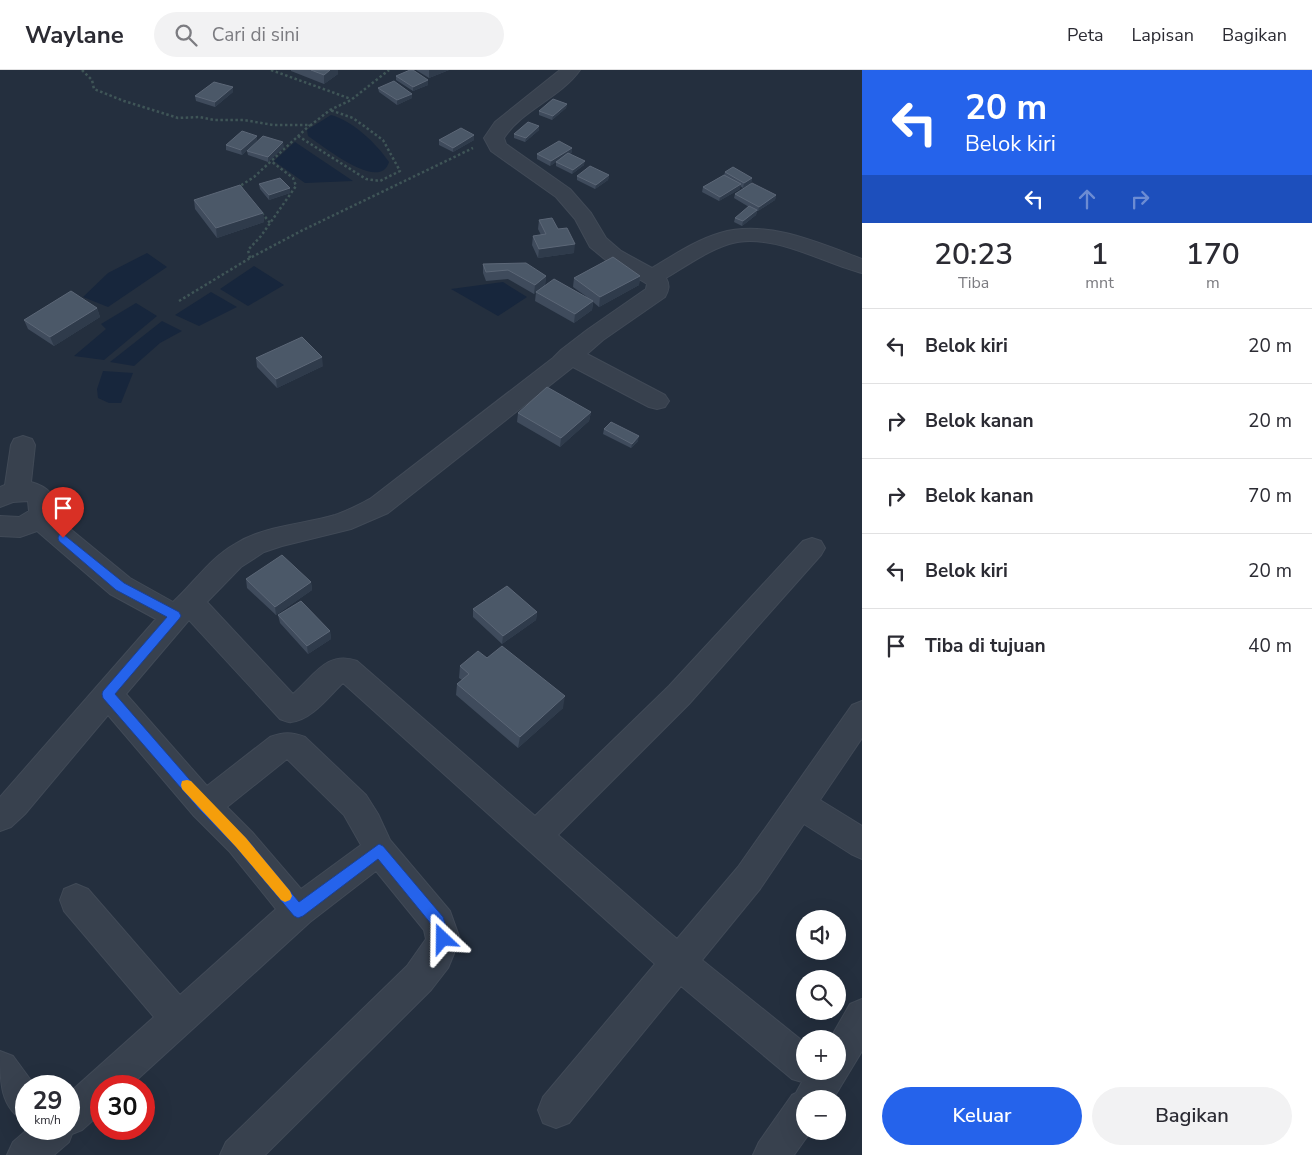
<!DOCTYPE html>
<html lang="id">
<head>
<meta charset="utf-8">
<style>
	body { margin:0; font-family:"Nunito Sans",sans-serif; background:#f2f2f3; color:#2b2b33; height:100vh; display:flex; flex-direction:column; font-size:19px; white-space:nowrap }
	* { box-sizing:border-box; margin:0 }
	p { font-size:16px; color:#7c7c81 }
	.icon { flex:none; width:28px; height:28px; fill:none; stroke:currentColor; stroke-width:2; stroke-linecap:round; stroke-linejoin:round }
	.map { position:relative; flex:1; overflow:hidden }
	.drawer { display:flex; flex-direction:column; background:#fff; width:450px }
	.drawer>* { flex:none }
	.top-card { background:#2563eb; color:#fff; overflow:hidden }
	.fabs { position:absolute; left:796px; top:840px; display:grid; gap:10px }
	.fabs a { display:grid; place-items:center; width:50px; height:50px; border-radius:50%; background:#fff; box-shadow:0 5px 20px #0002; font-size:25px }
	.speed { position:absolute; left:15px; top:1005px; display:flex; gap:10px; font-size:25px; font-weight:700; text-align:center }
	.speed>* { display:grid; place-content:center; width:65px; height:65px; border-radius:50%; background:#fff; box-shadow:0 5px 20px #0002; line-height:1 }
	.speed small { font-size:12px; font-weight:400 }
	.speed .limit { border:8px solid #d22; background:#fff; color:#111 }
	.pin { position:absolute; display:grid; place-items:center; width:42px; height:42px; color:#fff; margin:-51px -21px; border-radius:50% 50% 50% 0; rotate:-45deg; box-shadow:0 0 5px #0007 }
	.pin .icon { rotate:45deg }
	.me { position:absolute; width:55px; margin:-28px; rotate:337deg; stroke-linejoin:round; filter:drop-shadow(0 0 4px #0008) }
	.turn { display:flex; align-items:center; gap:18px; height:105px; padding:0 20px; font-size:22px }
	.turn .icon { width:65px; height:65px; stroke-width:2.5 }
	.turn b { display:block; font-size:35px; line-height:42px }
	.lanes { display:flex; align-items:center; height:48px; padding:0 20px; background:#0003; justify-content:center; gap:25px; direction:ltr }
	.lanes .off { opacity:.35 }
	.eta { display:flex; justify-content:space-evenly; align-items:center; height:85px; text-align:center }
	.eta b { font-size:30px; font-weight:600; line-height:35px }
	.primary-button { display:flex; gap:10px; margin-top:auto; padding:10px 20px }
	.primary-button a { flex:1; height:58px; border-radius:30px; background:#2563eb; color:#fff; font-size:20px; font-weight:600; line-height:58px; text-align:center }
	.primary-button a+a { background:#f2f2f3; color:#2b2b33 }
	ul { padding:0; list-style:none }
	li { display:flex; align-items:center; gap:15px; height:75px; padding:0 20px; border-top:1px solid #e1e1e2 }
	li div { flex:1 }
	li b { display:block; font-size:19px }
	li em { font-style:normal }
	header { display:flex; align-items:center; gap:30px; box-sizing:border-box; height:70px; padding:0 25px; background:#fff; border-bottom:1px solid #e1e1e2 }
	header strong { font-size:24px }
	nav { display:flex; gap:28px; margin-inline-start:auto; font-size:18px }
	.search { width:350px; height:45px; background:#f2f2f3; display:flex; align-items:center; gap:12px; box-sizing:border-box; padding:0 18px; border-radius:28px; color:#7c7c81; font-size:19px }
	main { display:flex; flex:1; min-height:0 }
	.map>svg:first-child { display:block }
	.water { fill:#17263c }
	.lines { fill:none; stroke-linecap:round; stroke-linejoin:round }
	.minor-casing { stroke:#414a57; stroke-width:2 }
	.path { stroke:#3f5557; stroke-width:2.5; stroke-dasharray:2.5 2.5; stroke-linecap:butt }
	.minor { fill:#38414e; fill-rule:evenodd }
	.wall { fill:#3f4b5c }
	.shaded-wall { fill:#2f3b4b }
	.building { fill:#4b5868; stroke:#5c6777 }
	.route { fill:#2563eb; stroke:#184099 }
	.slow { fill:#f59e0b }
</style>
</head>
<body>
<header>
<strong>Waylane</strong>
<div class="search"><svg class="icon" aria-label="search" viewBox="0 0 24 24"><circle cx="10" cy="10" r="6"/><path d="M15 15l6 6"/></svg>Cari di sini</div>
<nav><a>Peta</a><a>Lapisan</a><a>Bagikan</a></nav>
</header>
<main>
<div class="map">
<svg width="862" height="1085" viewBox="0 0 862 1085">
	<rect width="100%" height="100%" fill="#242f3e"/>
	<path class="water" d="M331,45C353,51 376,73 389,92C380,123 322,75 308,66L307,60Z
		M295,72L353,111L305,113L274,91Z
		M147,183L167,197L108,237L83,227L108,203Z
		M254,196L284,215L248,236L220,219Z
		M503,212L527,227L498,246L451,219Z
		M211,222L237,237L199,256L175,245Z
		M136,233L157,246L104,290L74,286L106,259L101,254Z
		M162,251L182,261L160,273L134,296L110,292Z
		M103,301L133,303L121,333H109L98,328L97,319Z"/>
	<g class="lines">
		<defs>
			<path id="minor" d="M560,0H580C560,28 522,40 504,68L506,74L570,119L591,143L606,168L621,181L652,198C674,185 696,170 720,163C767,149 819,173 862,189V203C823,193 770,161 729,174C707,181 686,196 666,208C670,215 669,220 665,227L603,270L587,284L665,325L669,331L665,337L657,339L649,337L573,297L388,443L351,459L282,476L264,482L241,497L207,532L293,624C314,606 327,580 357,591L535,746L669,616L803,471L812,468L821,471L825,478L821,485L689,634L558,765L677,869L738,797L852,635L862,631V668L820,730L862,756V789L851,784L804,754L760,819L702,890L805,973V1001H838V969H830L850,934L862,929V981L833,1029H805V1061H811L794,1085H753L759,1072L792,1025L796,1023L802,1012L792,1009L681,916L569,1053L556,1058L543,1053L538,1040L543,1027L655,894L343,613C329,626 312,650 291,652C288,653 283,650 280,649L189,550L126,624L207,716L270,667C283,662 292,662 305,667L366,725L378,744L390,770L450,841L460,869L448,898L431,920L265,1085H220L226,1072L407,896L426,869L424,860L376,801L310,852L130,1016H101V1043L82,1060L72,1064L69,1072L54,1085H7L13,1072L28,1059H69V1023L154,947L64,841L60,830L64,819L76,814L88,819L180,925L276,839L230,782L194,746L108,645L25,744L11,757L0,761V727L156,549L110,524L37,461L20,467L0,466V446L19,447L29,441L28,431L13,432L0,437V417L5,415L11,375L14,369L23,366L32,369L35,375L31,412C46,416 61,427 52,444L130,508L173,532C194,513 210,488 235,474C266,455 301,455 335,445C347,441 358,435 370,429L553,288L561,280L587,260L646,219L647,214L644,212L607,191L590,177L575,149L556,127L491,81L484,68L495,52ZM287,689L344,745L361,775L301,819L252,762L227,737Z
				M0,981L13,986L35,1016H26V1052C0,1038 0,1012 0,981Z"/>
		</defs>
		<use href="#minor" class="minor-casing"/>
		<path class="path" d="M82,0L92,10L94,19L124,31L178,48L199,47L214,50H244L273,55H311L330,40L351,30L389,0
			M271,0L351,29
			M298,66L366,109L380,111L400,101L383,70L353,48L330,40
			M242,119L240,116L254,107L310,55
			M262,143L270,153
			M250,188L248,180L261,166L296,116L293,108L271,91
			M179,231L250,188L303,160L473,78"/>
		<use href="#minor" class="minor"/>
	</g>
	<path class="wall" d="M291,0H338V4L324,14L291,1Z
		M416,0H449L429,8Z
		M396,6L428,15L413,21L396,10Z
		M378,18L412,28L397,35L379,22Z
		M233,22L215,37L196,31L195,26Z
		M567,34L566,38L552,50L539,45V41Z
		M539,56V60L525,72L514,68V64Z
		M474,65V70L453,82L439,75V70Z
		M257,70L242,85L226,80V75Z
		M284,77L268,92L248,85L247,81Z
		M572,82L570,84L584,95L572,104L556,96V92L550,96L537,89V84Z
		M725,102L752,108L751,113L743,118L740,116V119L719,131L702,122L703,117L724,105Z
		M609,105L608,110L595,119L577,110V106Z
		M259,114L290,118V123L269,130L260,119Z
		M735,124L776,125L775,130L758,141H757L756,145L742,156L734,152L735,148L749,137L734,128Z
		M194,130L263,143L264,152L217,168L195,139Z
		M539,150L558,159L574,183L538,188L532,175L533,166L541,165L538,159Z
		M483,194L546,206L545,215L587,227L573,217L574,208L640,206L639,215L599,237L593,232L592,240L574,253L535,231L536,222L534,224L508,209L486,211L483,203Z
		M97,238L100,247L54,276L28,259L24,250Z
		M256,288L323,296L277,318L257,297Z
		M591,342L589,351L560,377L517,352L518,343Z
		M604,359L638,371L631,378L603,364Z
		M246,509L311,512L312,520L276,545L247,518Z
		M473,539L537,542L536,550L502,574L473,547Z
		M278,545L330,561L331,569L308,584L280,553Z
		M487,588L563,638L518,678L456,625L457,614L462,610L459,608L460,596Z"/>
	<path class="shaded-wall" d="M330,0H338V4L324,14V5Z
		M429,0H449L429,8Z
		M428,10V15L413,21V17Z
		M233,17V22L215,37V32Z
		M412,24V28L397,35V30Z
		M567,34L566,38L552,50L553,46Z
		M539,56V60L525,72L526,68Z
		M474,65V70L453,82V78Z
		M257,66V70L242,85L241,80Z
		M283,72L284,77L268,92V87Z
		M572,78V82L550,96L551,91Z
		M585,91L584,95L572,104L573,100Z
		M609,105L608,110L595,119L596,115Z
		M752,108L751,113L743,118L744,113Z
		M741,114L740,119L719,131L720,127Z
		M290,118V123L269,130V125Z
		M776,125L775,130L758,141L759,137Z
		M757,140L756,145L742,156L743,151Z
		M263,143L264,152L217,168L216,158Z
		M575,174L574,183L538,188L539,179Z
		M546,206L545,215L534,224L535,215Z
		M640,206L639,215L599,237L600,227Z
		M593,231L592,240L574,253L575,244Z
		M97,238L100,247L54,276L50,267Z
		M322,287L323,296L277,318L276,309Z
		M591,342L589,351L560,377L561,368Z
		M639,366L638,371L631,378L632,374Z
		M311,512L312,520L276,545L275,537Z
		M537,542L536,550L502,574L503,566Z
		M330,561L331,569L308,584L307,576Z
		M565,626L563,638L518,678L520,667Z"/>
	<path class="building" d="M311,0H330L324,5Z
		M410,0H413L428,10L413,17L396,6Z
		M394,11L412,24L397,30L378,18Z
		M214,12L233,17L215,32L195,26Z
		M553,29L567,34L553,46L539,41Z
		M528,52L539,56L526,68L514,64Z
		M461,58L474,65L453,78L439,70Z
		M242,61L257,66L241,80L226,75Z
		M263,66L283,72L268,87L247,81Z
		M559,71L572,78L551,91L537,84Z
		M568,83L585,91L573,100L556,92Z
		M590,96L609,105L596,115L577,106Z
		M733,97L752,108L744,113L725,102Z
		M724,105L741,114L720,127L703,117Z
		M280,108L290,118L269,125L259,114Z
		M752,113L776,125L759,137L735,124Z
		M240,115L263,143L216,158L194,130Z
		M749,136L757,140L743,151L735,148Z
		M552,148L558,159L567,158L575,174L539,179L533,166L546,164L539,150Z
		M613,187L640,206L600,227L574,208Z
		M526,193L546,206L535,215L508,200L486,202L483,194Z
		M554,209L593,231L575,244L536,222Z
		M71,221L97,238L50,267L24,250Z
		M302,267L322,287L276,309L256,288Z
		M547,317L591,342L561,368L518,343Z
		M611,352L639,366L632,374L604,359Z
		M282,485L311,512L275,537L246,509Z
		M507,516L537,542L503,566L473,539Z
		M301,531L330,561L307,576L278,545Z
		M502,576L565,626L520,667L457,614L469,604L460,596L478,581L487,588Z"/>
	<path class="route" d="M63,464L124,513L179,542L181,546L179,549L115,624L209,732L246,768L299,832L379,774L383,776L443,847L450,869L447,873L443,875L438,873L432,855L378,789L303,846L298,848L294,846L236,777L200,740L103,628L102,624L103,621L167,547L116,520L59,471L58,468L59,465Z"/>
	<path class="slow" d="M187,710L191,711L246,768L290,821L292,826L290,830L285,832L281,830L236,777L182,719L181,715L182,711Z"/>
</svg>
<div class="fabs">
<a><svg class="icon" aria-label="sound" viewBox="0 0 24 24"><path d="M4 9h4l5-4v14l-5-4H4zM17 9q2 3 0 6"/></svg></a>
<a><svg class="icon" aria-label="search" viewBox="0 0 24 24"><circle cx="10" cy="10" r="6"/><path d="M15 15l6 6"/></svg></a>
<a>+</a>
<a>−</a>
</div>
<div class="speed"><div>29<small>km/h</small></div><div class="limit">30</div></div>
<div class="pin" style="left:63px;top:468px;background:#d93025"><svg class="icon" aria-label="arrive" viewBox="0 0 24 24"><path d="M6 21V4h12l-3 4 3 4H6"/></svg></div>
<svg class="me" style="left:443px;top:869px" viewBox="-20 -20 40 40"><path d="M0-17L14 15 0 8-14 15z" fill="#2563eb" stroke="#fff" stroke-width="4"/></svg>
</div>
<section class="drawer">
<div class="top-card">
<div class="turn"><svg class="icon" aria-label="left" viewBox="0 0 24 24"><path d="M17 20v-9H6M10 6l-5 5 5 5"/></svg><div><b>20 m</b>Belok kiri</div></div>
<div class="lanes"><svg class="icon" aria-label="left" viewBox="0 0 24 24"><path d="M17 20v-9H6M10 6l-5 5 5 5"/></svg><svg class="icon off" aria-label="ahead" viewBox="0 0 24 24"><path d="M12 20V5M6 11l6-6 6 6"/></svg><svg class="icon off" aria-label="right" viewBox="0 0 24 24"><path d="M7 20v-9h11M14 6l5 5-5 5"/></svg></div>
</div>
<div class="eta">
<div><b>20:23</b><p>Tiba</p></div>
<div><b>1</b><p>mnt</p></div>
<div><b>170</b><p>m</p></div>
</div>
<ul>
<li><svg class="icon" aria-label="left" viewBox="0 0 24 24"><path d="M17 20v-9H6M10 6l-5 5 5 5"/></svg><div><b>Belok kiri</b></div><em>20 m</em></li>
<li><svg class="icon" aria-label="right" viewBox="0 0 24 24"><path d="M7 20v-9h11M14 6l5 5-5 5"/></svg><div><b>Belok kanan</b></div><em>20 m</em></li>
<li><svg class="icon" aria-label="right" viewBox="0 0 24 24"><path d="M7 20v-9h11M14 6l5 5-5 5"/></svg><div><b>Belok kanan</b></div><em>70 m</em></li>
<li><svg class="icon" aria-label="left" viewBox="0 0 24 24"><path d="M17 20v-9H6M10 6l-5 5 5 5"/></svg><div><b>Belok kiri</b></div><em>20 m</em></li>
<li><svg class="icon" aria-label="arrive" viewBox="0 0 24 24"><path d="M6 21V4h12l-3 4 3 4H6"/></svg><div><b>Tiba di tujuan</b></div><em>40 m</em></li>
</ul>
<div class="primary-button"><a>Keluar</a><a>Bagikan</a></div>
</section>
</main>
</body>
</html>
